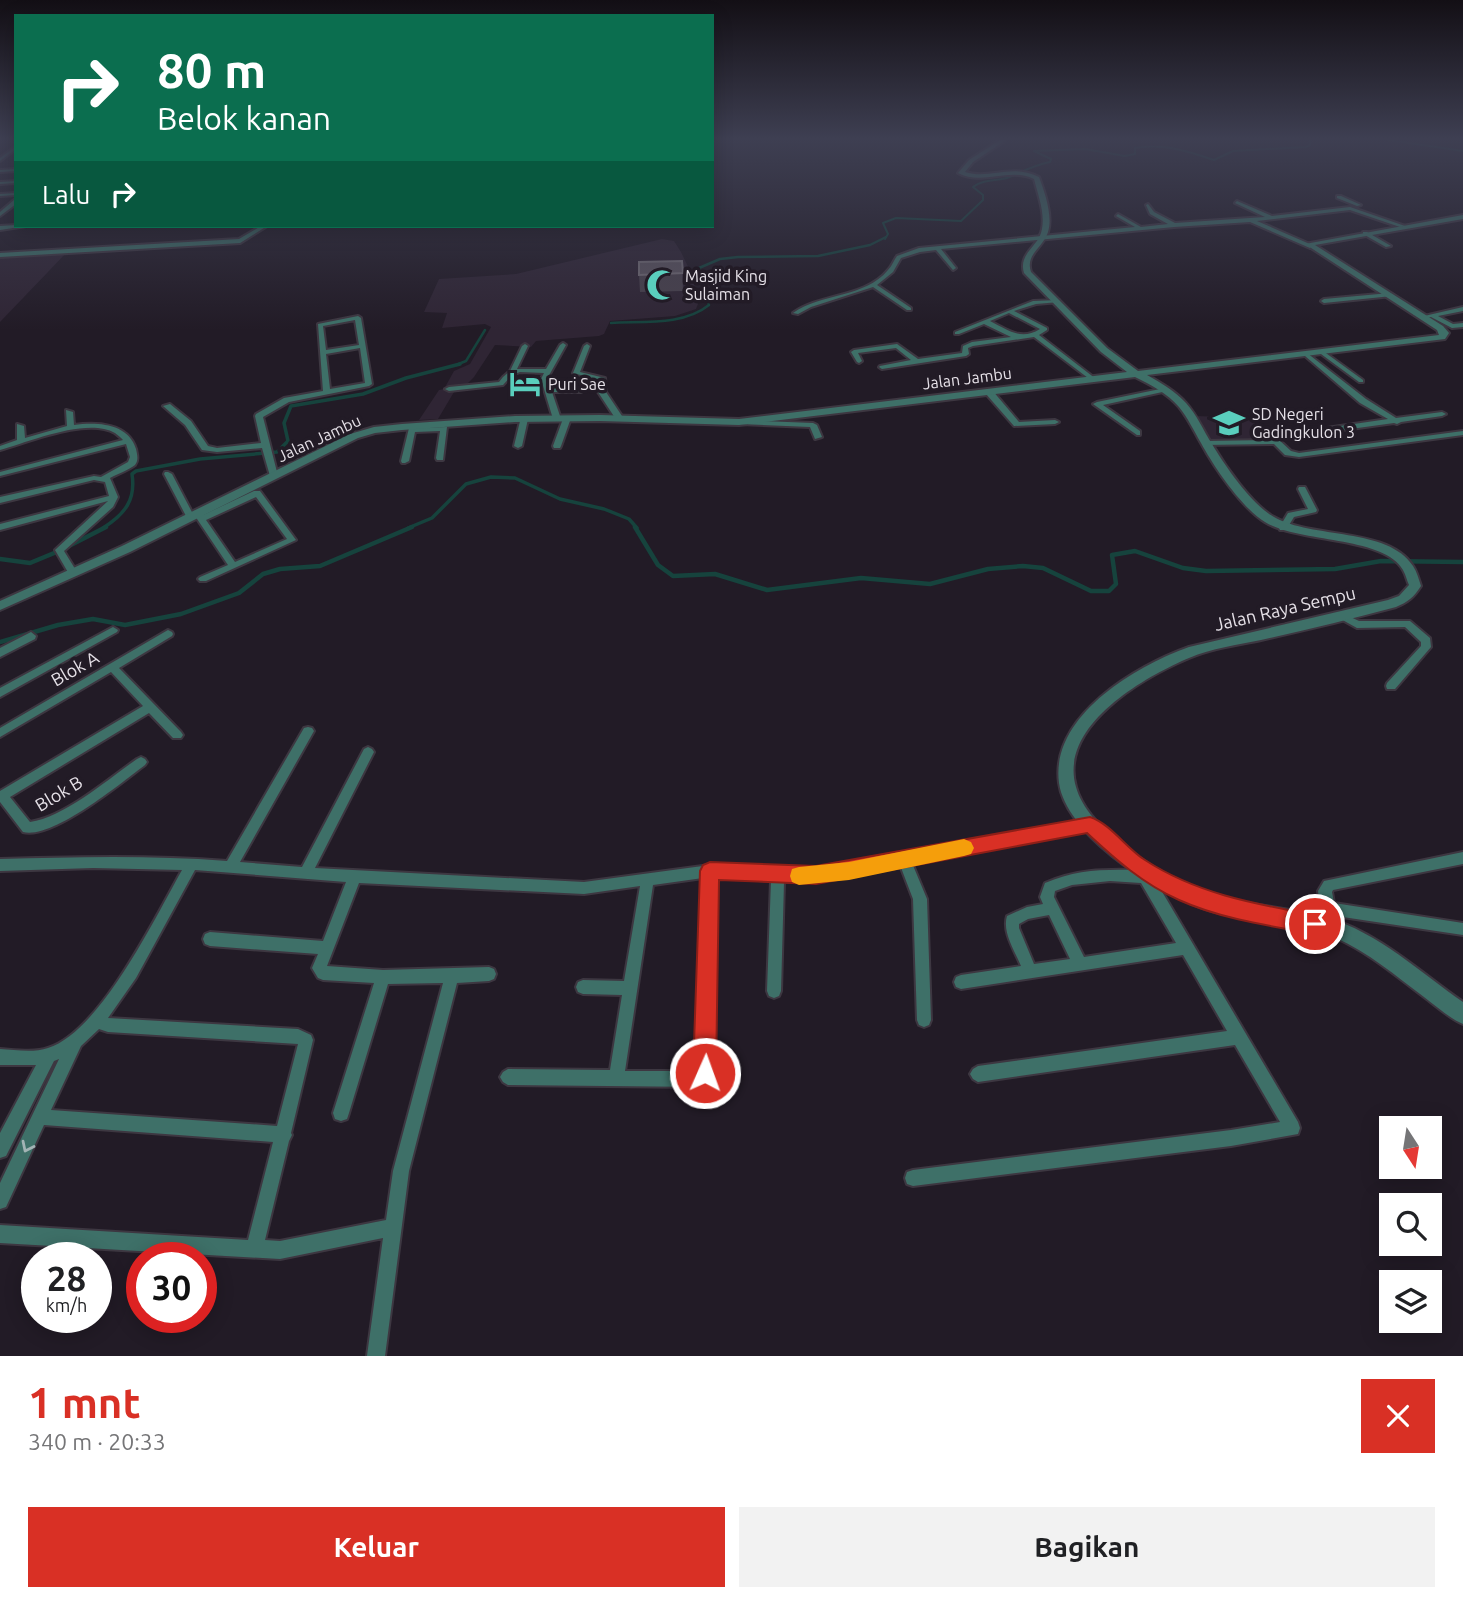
<!DOCTYPE html>
<html lang="id">
<head>
<meta charset="utf-8">
<style>
	body { margin:0; font-family:Ubuntu,sans-serif; background:#f2f2f2; color:#202124; height:100vh; display:flex; flex-direction:column; font-size:26px; white-space:nowrap }
	* { box-sizing:border-box; margin:0 }
	p { font-size:23px; color:#757577 }
	.icon { flex:none; width:38px; height:38px; fill:none; stroke:currentColor; stroke-width:2; stroke-linecap:round; stroke-linejoin:round }
	.map { position:relative; height:1356px; overflow:hidden }
	.sheet { display:flex; flex-direction:column; background:#fff; flex:1 }
	.sheet>* { flex:none }
	.top-card { position:absolute; left:14px; top:14px; width:700px; height:214px; border-radius:0px; box-shadow:0 4px 18px #0003; background:#0b6e4f; color:#fff; overflow:hidden }
	.needle { width:46px; rotate:168deg }
	.controls { position:absolute; left:1379px; top:1116px; display:grid; gap:14px }
	.controls a { display:grid; place-items:center; width:63px; height:63px; border-radius:0px; background:#fff; box-shadow:0 4px 18px #0003; font-size:35px }
	.speed { position:absolute; left:21px; top:1242px; display:flex; gap:14px; font-size:35px; font-weight:700; text-align:center }
	.speed>* { display:grid; place-content:center; width:91px; height:91px; border-radius:50%; background:#fff; box-shadow:0 4px 18px #0003; line-height:1 }
	.speed small { font-size:18px; font-weight:400 }
	.speed .limit { border:10px solid #d22; background:#fff; color:#111 }
	.pin { position:absolute; display:grid; place-items:center; width:60px; height:60px; color:#fff; margin:-30px; border:4px solid #fff; border-radius:50%; box-shadow:0 2px 7px #0007 }
	.me { position:absolute; width:77px; margin:-38px; rotate:2deg; stroke-linejoin:round; filter:drop-shadow(0 0 5px #0008) }
	.turn { display:flex; align-items:center; gap:24px; height:147px; padding:0 28px; font-size:32px }
	.turn .icon { width:91px; height:91px; stroke-width:2.5 }
	.turn b { display:block; font-size:49px; line-height:60px }
	.then { display:flex; align-items:center; height:66px; padding:0 28px; background:#0003; gap:14px; font-size:26px }
	.round { display:grid; place-items:center; flex:none; width:74px; height:74px; border-radius:0px; background:#f2f2f2 }
	.head { display:flex; align-items:center; justify-content:space-between; height:119px; padding:0 28px }
	h1 { font-size:42px; font-weight:600; line-height:52px; color:#d93025 }
	.cta { display:flex; gap:14px; margin-top:auto; padding:14px 28px }
	.cta a { flex:1; height:80px; border-radius:0px; background:#d93025; color:#fff; font-size:28px; font-weight:600; line-height:80px; text-align:center }
	.cta a+a { background:#f2f2f2; color:#202124 }
	.map>svg:first-child { display:block }
	.built { fill:#2f2534 }
	.lines { fill:none; stroke-linecap:round; stroke-linejoin:round }
	.stream-far3 { stroke:#16433d; stroke-width:2 }
	.stream-far2 { stroke:#16433d; stroke-width:2.5 }
	.stream-far1 { stroke:#16433d; stroke-width:3.5 }
	.stream { stroke:#16433d; stroke-width:4.5 }
	.minor-casing { stroke:#3d3741; stroke-width:4 }
	.tertiary-casing { stroke:#3d3741; stroke-width:4 }
	.minor { fill:#3e7068; fill-rule:evenodd }
	.tertiary { fill:#3e7068; fill-rule:evenodd }
	.wall { fill:#48414c }
	.building { fill:#59525d; stroke:#6f6972; stroke-width:2 }
	.oneway { stroke:#a3b4b5 }
	.route { fill:#d93025; stroke:#8d1f18; stroke-width:2 }
	.slow { fill:#f59e0b }
	.labels { text-anchor:middle; stroke-width:7; stroke-linejoin:round; paint-order:stroke }
	.far-poi-label { font-size:16px; fill:#e6e1e8; stroke:#221b26; text-anchor:start }
	.far-street-label { font-size:16px; fill:#e6e1e8; stroke:#221b26 }
	.street-label { font-size:18px; fill:#e6e1e8; stroke:#221b26 }
</style>
</head>
<body>
<div class="map">
<svg width="1463" height="1356" viewBox="0 0 1463 1356">
	<rect width="100%" height="100%" fill="#221b26"/>
	<path class="built" d="M662,239L674,241L681,252L693,277L698,304L696,309L675,316L610,321L604,334L599,336L536,341L531,347L495,345L474,377L460,391L454,392L438,419L419,420L439,390L444,389L454,371L470,364L491,327L485,324L442,328L447,313L424,312L439,279L516,274Z
		M67,252L48,272L0,322V256Z
		M1196,416L1251,418L1269,439H1211Z"/>
	<g class="lines">
		<path class="stream-far3" d="M1389,140L1463,151
			M1051,159L1034,151L1085,149L1125,156L1135,154V148C1163,143 1187,151 1214,160L1233,151L1306,147L1310,145V140
			M885,239L888,234L883,223L896,218L961,221L983,200V195L973,187C984,178 1000,182 1012,176C1025,170 1035,165 1050,162L1051,159"/>
		<path class="stream-far2" d="M611,323C642,321 683,326 709,305L699,268L720,259L738,257L818,256L870,245L886,237
			M456,365L466,361L485,330"/>
		<path class="stream-far1" d="M103,528C125,514 136,500 132,474L136,471L200,459L277,452L288,441L284,423L291,406L363,394L406,378L460,364
			M408,528L432,518L466,484L491,477L515,478L560,499L604,509L629,519L637,528"/>
		<path class="stream" d="M635,527L658,565L673,576L715,574L767,590L861,578L930,584L988,569L1023,566L1043,568L1091,591H1109L1116,584L1112,555L1135,551L1183,568L1206,571L1335,569L1381,561L1463,562
			M67,547L106,527
			M0,559L30,563L59,551
			M0,642L58,625L93,619L125,625L181,614L239,593L263,574L280,569L320,566L412,527"/>
		<defs>
			<path id="minor" d="M16,146V149L0,161V158Z
				M16,169V171L0,172V170Z
				M16,181V183L0,184V182Z
				M16,193V195L0,196V194Z
				M1337,196H1341L1361,205L1357,206L1337,198Z
				M14,200H16V204L0,216V212Z
				M1237,201L1272,216L1350,207L1405,226L1400,227L1350,210L1257,221L1312,245L1310,248L1250,222L1174,227L941,249L956,268L953,270L936,250L920,252L901,258L893,272L877,285L911,308V310H907L873,287L811,307L798,314L793,313C821,293 865,298 888,270C892,266 894,260 897,256L919,248L1135,227L1116,216L1118,214L1141,227L1168,224L1150,214L1146,205L1148,204L1154,212L1175,223L1265,217L1235,203Z
				M16,225L26,226L0,230V226Z
				M261,226H267L240,243L0,257V253L239,239Z
				M1363,232H1367L1391,246L1386,247L1363,234Z
				M1390,293L1393,295L1392,296L1324,303L1321,301L1324,299Z
				M1059,300V302L1036,304L1014,311L1047,328V330L1039,335L1096,379V381H1092L1034,337L973,346L968,348L969,354L966,356L882,369L879,367L880,366L911,360L896,348L858,353L862,361L859,363L857,362L851,352L854,350L897,344L918,359L962,353L963,346L972,342L1011,337L984,324L959,334H955V332L1033,301ZM1009,313L1040,329C1021,341 1008,330 990,321Z
				M1463,307V311L1438,316L1453,324L1463,323V327L1452,328L1431,317L1423,319L1420,317Z
				M358,316L361,318L372,384L369,386L289,402L263,417L278,476L277,478H274L270,476L262,448L217,452L202,450L185,425L163,406L170,404L191,421L208,446L217,448L261,443L255,416L256,414L284,398L323,391L318,324ZM355,320L359,345L326,350L323,326ZM360,348L365,383L330,389L326,354Z
				M563,343L566,345L547,379L550,388H581L585,390L581,392H552L561,419L560,421L553,419L541,379L544,373L520,372L512,375L503,385L449,391L445,389L449,387L499,382L503,377L510,371L522,346L525,344L528,346L517,369H546L560,345Z
				M587,344L590,346L580,372L605,378L606,392L624,419L623,421H617L598,392L599,380L573,373L584,346Z
				M1323,351L1363,380V382H1359L1321,354V352Z
				M1307,353L1366,399L1396,418L1442,412L1446,414L1442,416L1401,422L1397,424L1394,423L1278,439L1291,451L1299,453L1463,431V435L1299,457L1285,455L1274,444L1203,445V441H1206L1269,440L1268,438L1272,436L1388,419L1360,403L1305,356L1304,355Z
				M1165,388L1169,390L1167,391L1103,405L1140,431V435H1137L1093,404L1097,402Z
				M986,390H992L1019,422L1055,420L1059,422L1055,424L1014,426L986,394Z
				M66,410L73,412L74,425C97,422 128,423 136,449C137,454 139,460 135,465C129,470 117,474 110,478L118,497L113,507L64,551L77,572L72,575L69,574L55,550L108,501L0,530V524L109,496L105,482L94,480L0,503V497L94,476L101,477L128,462L130,457L126,444L0,476V472L123,440C121,438 118,435 115,433C87,417 29,442 0,450V446L17,440V424L24,426L25,438L67,426Z
				M564,416L571,418L561,446L560,448H554L553,446Z
				M521,417L528,419L522,446L518,448L514,446Z
				M738,420L813,423L817,425L822,437L815,439L810,427L741,424H738Z
				M410,424H416V428L447,427L443,460H437L436,458L440,431L415,432L409,461L405,463H402L401,461Z
				M165,472H168L172,474L194,516L193,518L190,519L186,516L164,474Z
				M1299,487H1305L1317,510L1316,512L1294,517L1286,530H1280L1279,528L1288,513L1308,509L1298,489Z
				M254,491H260L296,540L206,581H200L198,579L200,577L228,565L193,513L197,510L200,511L203,515ZM256,497L287,539L235,562L206,520Z
				M1342,613L1359,621H1410L1430,638L1431,647L1395,689H1387L1386,686L1387,683L1421,646V642L1405,627L1357,628L1339,618L1337,616L1339,614Z
				M113,627L118,630L117,632L0,697V688Z
				M168,630L172,632L173,634L172,636L119,668L181,732L183,735L181,738H173L149,713L10,797L30,822C65,817 108,779 137,759L141,757L145,759L147,762L145,765C121,783 52,840 23,832L0,802V791L143,706L111,672L0,737V728Z
				M31,632L36,636L35,639L0,657V648Z
				M308,727L312,728L314,731L240,862L302,867L364,749L368,747L372,749L374,752L315,868L584,882L710,865L778,870L816,869L1090,820L1094,821L1096,825L1094,829L1090,830L912,863L927,899L931,1020L929,1025L924,1027L919,1025L917,1020L913,899L900,865L816,881L784,882L781,991L779,996L774,998L769,996L767,991L771,881L716,877L712,1079L709,1084L704,1087L508,1085L503,1082L500,1077L503,1072L508,1069L610,1070L622,995L583,994L578,992L576,987L578,982L583,980L624,981L640,886L584,894L359,883L327,966L383,970L489,967L494,969L496,974L494,979L489,981L457,983L409,1171L385,1356H367L383,1238L280,1259L0,1243V1225L248,1240L273,1142L44,1125L6,1207L0,1209V1183L59,1059L54,1061L6,1156L0,1158V1133L36,1065H0V1049C15,1050 34,1053 48,1048C100,1032 156,916 182,870L93,868L0,871V859C76,857 151,855 227,861L304,728ZM195,870L346,882L323,941L210,932L205,934L203,939L205,944L210,946L318,954L312,968L318,978L323,980L374,983L333,1113L335,1119L341,1121L347,1119L349,1113L388,984L443,983L393,1171L386,1220L280,1241L265,1240L289,1141L292,1135L291,1133L313,1040L311,1035L298,1029L108,1018L136,978ZM703,878L697,1071H625L653,885ZM99,1029L108,1032L298,1044L277,1126L51,1110L81,1046Z
				M1463,852V864L1333,890L1332,892L1334,903L1463,923V935L1336,916L1339,927L1337,932L1332,933L1327,932L1320,908L1318,891L1324,881Z
				M1141,864L1146,866L1151,873L1298,1122L1300,1128L1298,1134L1231,1146L913,1186L907,1184L905,1178L907,1172L913,1170L1231,1130L1280,1122L1235,1045L978,1082L973,1079L970,1074L973,1069L978,1066L1227,1031L1183,955L961,989L956,987L954,982L956,977L961,975L1021,966C1015,951 1002,932 1007,916L1027,907L1043,904L1040,897L1045,883C1075,870 1103,869 1135,870L1136,866ZM1110,881L1141,883L1176,943L1084,957L1054,897L1055,891L1072,885ZM1049,915L1070,959L1034,964L1019,928V924L1028,919Z"/>
			<path id="tertiary" d="M1000,140H1006L973,162L965,172C990,180 1011,163 1039,177C1045,193 1053,216 1048,232C1043,248 1025,254 1031,272L1107,348L1138,371L1439,335L1437,330L1305,244L1463,215V219L1315,245L1443,326L1449,333L1445,339L1147,375C1161,383 1175,391 1186,403C1197,415 1203,430 1212,444C1225,466 1252,505 1274,517C1312,539 1388,527 1413,566C1417,572 1419,580 1421,586C1414,597 1408,602 1396,607C1351,619 1306,630 1261,640C1237,645 1212,648 1189,658C1144,677 1058,726 1076,787C1087,828 1152,869 1189,886C1233,907 1283,905 1328,918C1379,933 1421,973 1463,1002V1024C1449,1018 1436,1006 1424,997C1396,976 1368,952 1336,938C1294,919 1238,924 1192,904C1148,886 1066,833 1059,783C1050,716 1136,666 1189,647L1388,600L1399,596L1409,585C1407,581 1406,575 1403,570C1384,536 1299,543 1265,522C1242,508 1214,467 1201,443C1194,431 1188,418 1179,407C1167,393 1151,385 1135,377L739,425L600,421L515,422L402,430L375,433L358,438L130,552L0,610V601L122,546L350,434L374,427L402,424L515,416L600,415L739,419L1127,372L1101,352L1024,273C1018,253 1039,247 1042,229C1045,212 1038,195 1034,179C1009,167 982,186 958,173L969,160Z"/>
		</defs>
		<use href="#minor" class="minor-casing"/>
		<use href="#tertiary" class="tertiary-casing"/>
		<use href="#minor" class="minor"/>
		<use href="#tertiary" class="tertiary"/>
	</g>
	<path class="wall" d="M682,261L683,291L640,292L639,275Z"/>
	<path class="building" d="M682,261L683,273L639,275V262Z"/>
	<defs><path id="oneway-chevron" d="M-2-3.5L2.5 0L-2 3.5" fill="none" stroke-width="1.6" stroke-linecap="round" stroke-linejoin="round" transform="scale(1.75)"/></defs>
	<use class="oneway" href="#oneway-chevron" transform="translate(27 1147) rotate(116)"/>
	<linearGradient id="sky" x2="0" y2="1"><stop stop-color="#130f15"/><stop offset="0.42" stop-color="#3e3f52"/><stop offset="1" stop-color="#3e3f52" stop-opacity="0"/></linearGradient>
	<rect width="1463" height="330" fill="url(#sky)"/>
	<path class="route" d="M1090,817C1111,824 1126,848 1145,860C1197,894 1256,904 1315,915L1323,917L1326,924L1323,931L1315,934C1270,926 1221,919 1179,900C1143,884 1115,859 1087,833L816,884L719,880L716,1073L713,1081L705,1085L697,1081L693,1073L700,871L703,865L710,862L816,866Z"/>
	<path class="slow" d="M964,839L971,842L974,848L971,854L964,856L849,880L799,885L792,882L790,876L792,869L799,867L849,862Z"/>
	<defs>
		<symbol id="mosque-bare" viewBox="-9 -9 18 18"><path d="M3.5-4.9A6 6 0 1 0 3.5 4.9A5 5 0 1 1 3.5-4.9Z" fill="#5acebd" stroke="#221b26" stroke-width="2.5" paint-order="stroke"/></symbol>
		<symbol id="hotel-bare" viewBox="-9 -9 18 18"><path d="M-6-4.5h1.5V1H6V5H4.5V3h-9V5H-6ZM-4 0a1.8 1.8 0 1 1 3.6 0ZM.5 0V-2.5h3Q6-2.5 6 0Z" fill="#5acebd" stroke="#221b26" stroke-width="2.5" paint-order="stroke"/></symbol>
		<symbol id="school-bare" viewBox="-9 -9 18 18"><path d="M0-5L7-2L0 1L-7-2ZM-4 1L0 2.5L4 1V4Q0 6-4 4Z" fill="#5acebd" stroke="#221b26" stroke-width="2.5" paint-order="stroke"/></symbol>
	</defs>
	<g fill-rule="evenodd">
		<use href="#mosque-bare" x="640" y="263" width="44" height="44"/>
		<use href="#hotel-bare" x="503" y="362" width="44" height="44"/>
		<use href="#school-bare" x="1207" y="401" width="44" height="44"/>
	</g>
	<g class="labels">
		<g class="far-poi-label">
			<text x="685" y="282">Masjid King<tspan x="685" dy="18">Sulaiman</tspan></text>
			<text x="548" y="390">Puri Sae</text>
			<text x="1252" y="420">SD Negeri<tspan x="1252" dy="18">Gadingkulon 3</tspan></text>
		</g>
		<g class="far-street-label">
			<text transform="translate(967 378) rotate(-7)" y="6">Jalan Jambu</text>
			<text transform="translate(319 438) rotate(-25)" y="6">Jalan Jambu</text>
		</g>
		<g class="street-label">
			<text transform="translate(1285 609) rotate(-13)" y="6">Jalan Raya Sempu</text>
			<text transform="translate(75 669) rotate(-30)" y="6">Blok A</text>
			<text transform="translate(59 794) rotate(-31)" y="6">Blok B</text>
		</g>
	</g>
</svg>
<div class="controls">
<a><svg class="needle" viewBox="-14 -14 28 28"><path d="M0-13l5 13h-10z" fill="#e53935"/><path d="M0 13l5-13h-10z" fill="#757577"/></svg></a>
<a><svg class="icon" aria-label="search" viewBox="0 0 24 24"><circle cx="10" cy="10" r="6"/><path d="M15 15l6 6"/></svg></a>
<a><svg class="icon" aria-label="layers" viewBox="0 0 24 24"><path d="M12 4l9 5-9 5-9-5zM3 14l9 5 9-5"/></svg></a>
</div>
<div class="speed"><div>28<small>km/h</small></div><div class="limit">30</div></div>
<div class="pin" style="left:1315px;top:924px;background:#d93025"><svg class="icon" aria-label="arrive" viewBox="0 0 24 24"><path d="M6 21V4h12l-3 4 3 4H6"/></svg></div>
<svg class="me" style="left:705px;top:1073px" viewBox="-20 -20 40 40"><circle r="17" fill="#d93025" stroke="#fff" stroke-width="3"/><path d="M0-11L8 9 0 5-8 9z" fill="#fff"/></svg>
<div class="top-card">
<div class="turn"><svg class="icon" aria-label="right" viewBox="0 0 24 24"><path d="M7 20v-9h11M14 6l5 5-5 5"/></svg><div><b>80 m</b>Belok kanan</div></div>
<div class="then">Lalu<svg class="icon" aria-label="right" viewBox="0 0 24 24"><path d="M7 20v-9h11M14 6l5 5-5 5"/></svg></div>
</div>
</div>
<section class="sheet">
<div class="head"><div><h1>1 mnt</h1><p>340 m · 20:33</p></div><a class="round" style="background:#d93025;color:#fff"><svg class="icon" aria-label="close" viewBox="0 0 24 24"><path d="M6 6l12 12M18 6L6 18"/></svg></a></div>
<div class="cta"><a>Keluar</a><a>Bagikan</a></div>
</section>
</body>
</html>
